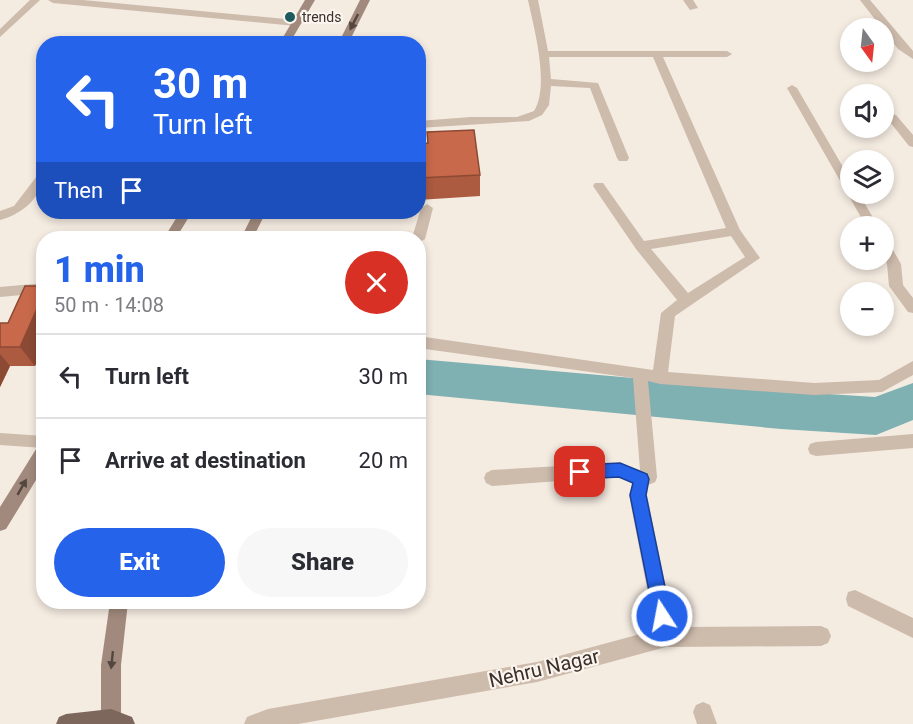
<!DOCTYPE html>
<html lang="en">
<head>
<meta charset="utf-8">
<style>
	body { margin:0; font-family:Roboto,sans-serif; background:#f7f7f7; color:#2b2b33; height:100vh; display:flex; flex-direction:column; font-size:22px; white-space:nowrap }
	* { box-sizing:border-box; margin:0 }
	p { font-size:20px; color:#7c7c81 }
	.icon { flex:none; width:33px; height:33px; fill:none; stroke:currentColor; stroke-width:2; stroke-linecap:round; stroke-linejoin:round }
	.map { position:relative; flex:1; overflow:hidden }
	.details { position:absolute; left:36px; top:231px; width:390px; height:378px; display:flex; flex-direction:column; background:#fff; border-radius:24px; box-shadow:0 3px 9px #0003 }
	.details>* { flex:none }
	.hud { position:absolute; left:36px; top:36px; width:390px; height:183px; border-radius:24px; box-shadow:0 3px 9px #0003; background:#2563eb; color:#fff; overflow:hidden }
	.needle { width:39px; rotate:165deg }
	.controls { position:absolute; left:840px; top:18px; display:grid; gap:12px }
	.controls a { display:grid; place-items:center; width:54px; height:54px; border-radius:50%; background:#fff; box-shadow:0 3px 9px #0003; font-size:30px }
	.pin { position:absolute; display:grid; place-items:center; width:51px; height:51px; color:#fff; margin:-26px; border-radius:12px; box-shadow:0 3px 9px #0006 }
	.me { position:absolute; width:66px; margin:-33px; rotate:349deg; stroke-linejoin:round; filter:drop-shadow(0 0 4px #0008) }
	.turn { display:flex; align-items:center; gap:21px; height:126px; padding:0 18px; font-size:27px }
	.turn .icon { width:78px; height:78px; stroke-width:2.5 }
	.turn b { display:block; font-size:42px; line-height:51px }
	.then { display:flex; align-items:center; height:57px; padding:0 18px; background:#0003; gap:12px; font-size:22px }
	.round { display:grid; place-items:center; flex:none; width:63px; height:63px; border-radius:32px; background:#f7f7f7 }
	.head { display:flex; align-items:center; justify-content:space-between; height:102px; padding:0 18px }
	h1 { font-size:36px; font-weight:800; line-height:45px; color:#2563eb }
	.button { display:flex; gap:12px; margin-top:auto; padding:12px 18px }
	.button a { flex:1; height:69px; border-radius:36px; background:#2563eb; color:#fff; font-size:24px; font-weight:800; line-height:69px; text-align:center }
	.button a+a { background:#f7f7f7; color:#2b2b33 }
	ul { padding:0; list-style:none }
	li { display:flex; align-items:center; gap:18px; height:84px; padding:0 18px; border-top:2px solid #e1e1e2 }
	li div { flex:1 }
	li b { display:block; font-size:22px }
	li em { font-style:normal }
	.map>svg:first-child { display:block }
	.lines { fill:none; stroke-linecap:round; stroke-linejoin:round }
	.river { fill:#7fb0b2; fill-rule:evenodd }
	.service { fill:#cdbbac; fill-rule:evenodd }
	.minor { fill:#cdbbac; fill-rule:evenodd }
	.tertiary { fill:#cdbbac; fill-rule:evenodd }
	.secondary { fill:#a18a7d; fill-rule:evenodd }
	.primary { fill:#7d675c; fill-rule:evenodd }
	.wall { fill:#ac5a40 }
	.shaded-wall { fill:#8c4a34 }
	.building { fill:#c8694b; stroke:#8c4a34; stroke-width:1.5 }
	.oneway { fill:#544640 }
	.route { fill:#2563eb; stroke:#184099; stroke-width:1.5 }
	.poi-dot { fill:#1f5a5e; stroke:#fbf5ee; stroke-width:2 }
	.labels { text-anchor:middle; stroke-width:4.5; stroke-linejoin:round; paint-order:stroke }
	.far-poi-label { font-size:14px; fill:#3b302b; stroke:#fbf5ee; text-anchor:start }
	.near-street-label { font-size:20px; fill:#3b302b; stroke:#fbf5ee }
</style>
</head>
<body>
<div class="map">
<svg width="913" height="724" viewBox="0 0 913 724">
	<rect width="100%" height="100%" fill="#f4ebe1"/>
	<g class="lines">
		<path class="river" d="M418,359L781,391L875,397L913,383V420L876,435L781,429L418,394Z"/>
		<path class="service" d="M0,433L44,436V448L0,445Z"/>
		<path class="minor" d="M30,0H40L0,37V29Z
			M48,0H83L296,20L301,23L296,26L53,3Z
			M528,0H538L548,51H727L732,54L727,57H663L740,230L760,258L675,316L668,372L814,383L879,380L913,361V375L882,392L814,395L660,384L648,381L657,477L655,482L641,487L624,479L613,477L492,486L486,483L484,478L486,473L492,470L613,463L640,470L633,378L418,348V336L653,370L661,313L677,300L636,249L593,186L595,183H603L644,241L726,228L653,57H549L551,79L598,83L629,158L627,161H619L617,158L590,88L551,86L549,105L542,115L529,121L418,128V121L471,117H517L534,111C550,86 534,28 528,0ZM731,236L745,257L688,293L651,249Z
			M683,0H693L698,8L690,10Z
			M860,0H870L913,51V59L898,49Z
			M792,85L797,88L850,179V194H859L878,226H866L787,88Z
			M892,114L896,115L913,135V147L909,146L886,117Z
			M44,171C44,196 23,214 0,220V211L14,206L40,172Z
			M427,204L433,208L425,239L418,243V238H412L421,208Z
			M884,241L889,243L901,264L903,285L913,298V313L908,312L889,286L887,264L884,257Z
			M44,283V293L0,297V287Z
			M913,434V448L816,456L810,454L808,449L810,444L816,442Z
			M703,702L710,705L717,724H697L693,712L696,705Z"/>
		<path class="tertiary" d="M649,469L655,472L657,477L655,482L648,485L647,495L674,627L821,626L828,629L831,636L828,643L821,646L666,647L537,682L298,724H244L247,717L268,709L537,662L655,630L629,495L635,474Z
			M855,590L913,618V638L848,606L846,599L848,592Z"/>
		<path class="secondary" d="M305,0H315L289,44H279Z
			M360,0H370L348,44H338Z
			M180,212H192L176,238H164Z
			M254,212H266L253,238H241Z
			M44,444V467L6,529L0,531V507L38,446Z
			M110,602H128L121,665V719L119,724H103L101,719V665Z"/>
		<path class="primary" d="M111,709L132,717L135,724H56L59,717L66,714Z"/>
	</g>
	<path class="wall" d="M418,144L480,175V196L418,200Z
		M44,293V346L35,366H10L0,387V323H8Z"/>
	<path class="shaded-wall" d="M44,293V346L35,366L20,347Z
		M0,354L10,366L0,387Z"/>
	<path class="building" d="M474,130L480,175L418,178V144L428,143L427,132Z
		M25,286H44V293L20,347H0V323H8Z"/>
	<defs><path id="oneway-solid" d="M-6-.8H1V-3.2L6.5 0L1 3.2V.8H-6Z" transform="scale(1.5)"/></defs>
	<g class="oneway">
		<use href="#oneway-solid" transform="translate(354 22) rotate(117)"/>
		<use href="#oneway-solid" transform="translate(22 487) rotate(-60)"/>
		<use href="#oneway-solid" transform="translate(112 660) rotate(96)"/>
	</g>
	<path class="route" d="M620,463L647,474L649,479L646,495L671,616L668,622L662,625L656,622L654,616L630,495L633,483L619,477L580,479L575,477L573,472L575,467L580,465Z"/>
	<circle class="poi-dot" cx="290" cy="17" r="6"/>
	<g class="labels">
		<g class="far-poi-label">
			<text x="302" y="22">trends</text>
		</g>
		<g class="near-street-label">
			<text transform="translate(544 668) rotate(-13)" y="7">Nehru Nagar</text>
		</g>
	</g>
</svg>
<div class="controls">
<a><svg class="needle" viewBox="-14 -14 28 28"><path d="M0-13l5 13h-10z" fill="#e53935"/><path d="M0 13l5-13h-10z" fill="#7c7c81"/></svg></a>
<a><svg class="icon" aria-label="sound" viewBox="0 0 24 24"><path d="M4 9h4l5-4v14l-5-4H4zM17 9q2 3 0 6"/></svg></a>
<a><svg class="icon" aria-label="layers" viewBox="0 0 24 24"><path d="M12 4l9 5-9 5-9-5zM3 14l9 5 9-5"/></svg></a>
<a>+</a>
<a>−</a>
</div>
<div class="pin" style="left:580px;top:472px;background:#d93025"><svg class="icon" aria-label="arrive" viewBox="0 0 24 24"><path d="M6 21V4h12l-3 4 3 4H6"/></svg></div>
<svg class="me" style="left:662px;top:616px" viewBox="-20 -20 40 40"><circle r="17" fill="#2563eb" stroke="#fff" stroke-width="3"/><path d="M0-11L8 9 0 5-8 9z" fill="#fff"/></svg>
<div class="hud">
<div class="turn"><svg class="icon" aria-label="left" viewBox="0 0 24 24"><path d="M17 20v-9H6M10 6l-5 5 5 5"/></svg><div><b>30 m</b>Turn left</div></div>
<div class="then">Then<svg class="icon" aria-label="arrive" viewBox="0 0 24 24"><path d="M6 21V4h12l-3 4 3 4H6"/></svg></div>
</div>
<section class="details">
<div class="head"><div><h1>1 min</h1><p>50 m · 14:08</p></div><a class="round" style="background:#d93025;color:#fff"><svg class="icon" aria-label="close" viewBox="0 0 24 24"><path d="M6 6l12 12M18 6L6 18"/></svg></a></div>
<ul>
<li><svg class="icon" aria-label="left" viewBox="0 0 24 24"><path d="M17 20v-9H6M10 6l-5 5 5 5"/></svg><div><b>Turn left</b></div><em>30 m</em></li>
<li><svg class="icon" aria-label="arrive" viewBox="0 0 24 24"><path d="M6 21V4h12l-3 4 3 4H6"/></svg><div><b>Arrive at destination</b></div><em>20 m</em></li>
</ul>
<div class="button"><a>Exit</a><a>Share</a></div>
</section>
</div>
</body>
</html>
